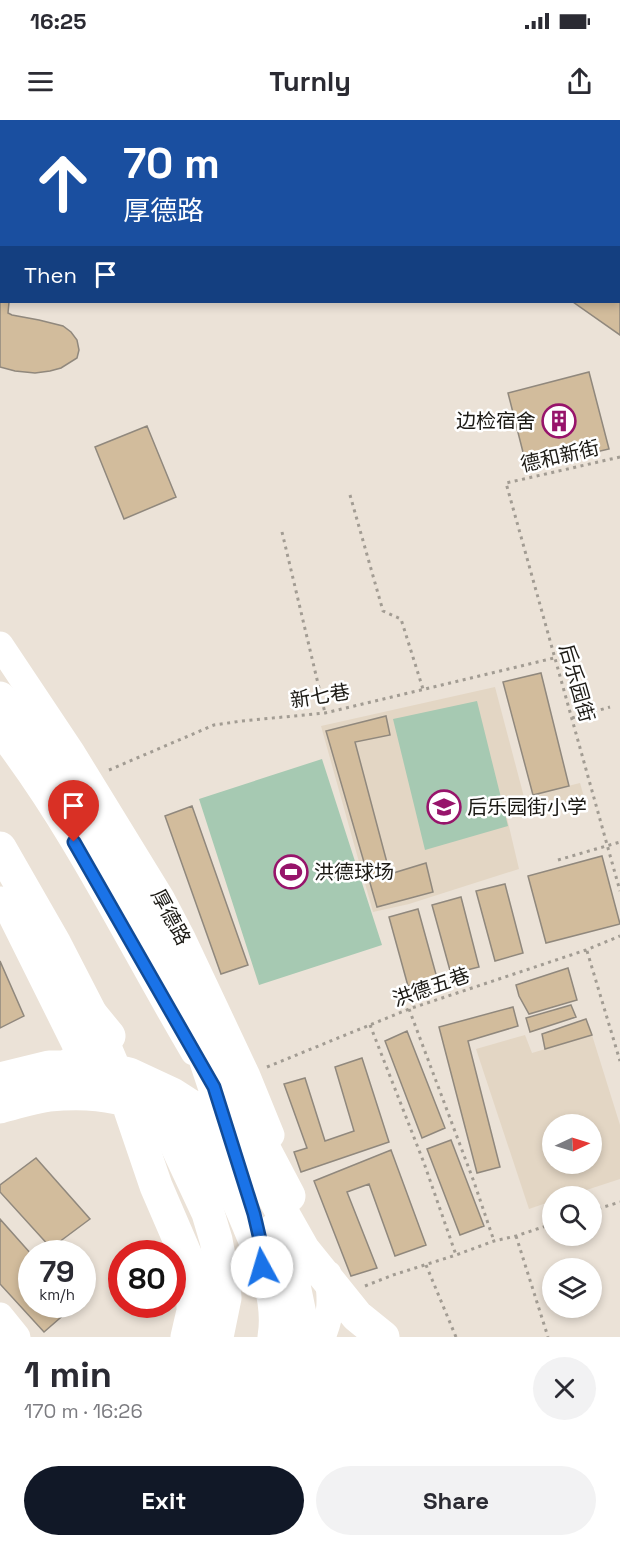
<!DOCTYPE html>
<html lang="en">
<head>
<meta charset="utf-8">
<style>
	body { margin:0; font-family:"Space Grotesk","Noto Sans SC",sans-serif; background:#f2f2f3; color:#2b2b33; height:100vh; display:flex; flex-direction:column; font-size:22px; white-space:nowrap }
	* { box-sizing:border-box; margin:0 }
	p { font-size:20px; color:#7c7c81 }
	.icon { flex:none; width:33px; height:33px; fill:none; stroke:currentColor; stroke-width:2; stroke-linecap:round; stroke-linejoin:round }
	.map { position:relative; height:1217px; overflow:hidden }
	.panel { display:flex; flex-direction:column; background:#fff; flex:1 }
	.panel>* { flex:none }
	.banner { position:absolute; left:0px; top:0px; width:621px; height:183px; box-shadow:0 3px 9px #0003; background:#1a4fa0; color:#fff; overflow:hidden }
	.needle { width:39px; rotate:86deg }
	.controls { position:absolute; left:542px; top:994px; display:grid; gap:12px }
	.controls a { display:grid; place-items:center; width:60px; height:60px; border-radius:50%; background:#fff; box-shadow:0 3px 9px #0003; font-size:30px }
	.speed { position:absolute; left:18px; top:1120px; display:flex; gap:12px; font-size:30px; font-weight:700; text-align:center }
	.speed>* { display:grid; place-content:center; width:78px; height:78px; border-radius:50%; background:#fff; box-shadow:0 3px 9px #0003; line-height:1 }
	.speed small { font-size:15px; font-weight:400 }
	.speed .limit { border:9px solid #d22; background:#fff; color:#111 }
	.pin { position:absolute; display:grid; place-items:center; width:51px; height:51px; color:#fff; margin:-62px -26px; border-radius:50% 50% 50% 0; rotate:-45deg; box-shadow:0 0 6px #0007 }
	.pin .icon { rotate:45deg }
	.me { position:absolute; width:66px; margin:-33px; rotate:354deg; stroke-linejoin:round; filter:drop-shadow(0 0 4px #0008) }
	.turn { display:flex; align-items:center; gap:21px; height:126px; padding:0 24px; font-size:27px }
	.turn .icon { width:78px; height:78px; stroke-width:2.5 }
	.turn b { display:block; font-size:42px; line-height:51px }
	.then { display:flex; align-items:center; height:57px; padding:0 24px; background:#0003; gap:12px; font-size:22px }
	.round { display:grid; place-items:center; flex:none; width:63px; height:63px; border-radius:32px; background:#f2f2f3 }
	.head { display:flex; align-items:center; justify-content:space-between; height:102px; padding:0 24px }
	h1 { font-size:36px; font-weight:700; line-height:45px }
	.action { display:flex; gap:12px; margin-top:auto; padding:12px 24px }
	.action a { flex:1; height:69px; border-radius:36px; background:#111827; color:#fff; font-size:24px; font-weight:700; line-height:69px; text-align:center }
	.action a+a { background:#f2f2f3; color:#2b2b33 }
	.status { display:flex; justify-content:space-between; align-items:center; height:42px; padding:0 30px; background:#fff; direction:ltr }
	.status svg { height:16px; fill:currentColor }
	header { display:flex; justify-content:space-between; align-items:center; height:78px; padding:0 24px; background:#fff; font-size:27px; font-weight:700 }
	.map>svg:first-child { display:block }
	.built { fill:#e3d6c4; fill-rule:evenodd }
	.green { fill:#a6c9b2 }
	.building { fill:#d2bc9c; stroke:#90887d; stroke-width:1.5 }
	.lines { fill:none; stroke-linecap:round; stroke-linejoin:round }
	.path { stroke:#a29c93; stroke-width:3; stroke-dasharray:3 4.5; stroke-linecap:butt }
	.minor { stroke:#fff; stroke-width:27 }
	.major { stroke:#fff; stroke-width:33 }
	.highway { stroke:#fff; stroke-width:33 }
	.route-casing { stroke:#114b97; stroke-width:15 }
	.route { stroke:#1a73e8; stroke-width:10 }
	.labels { text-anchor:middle; stroke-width:5; stroke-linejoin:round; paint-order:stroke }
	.poi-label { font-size:20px; fill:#1c1a15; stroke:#fff; text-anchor:start }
	.street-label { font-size:20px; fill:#1c1a15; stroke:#fff }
</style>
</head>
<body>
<div class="status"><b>16:25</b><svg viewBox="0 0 49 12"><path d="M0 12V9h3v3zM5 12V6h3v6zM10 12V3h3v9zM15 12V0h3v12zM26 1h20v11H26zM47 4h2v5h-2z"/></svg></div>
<header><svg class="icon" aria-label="menu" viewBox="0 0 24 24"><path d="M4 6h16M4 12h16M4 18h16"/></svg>Turnly<svg class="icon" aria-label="share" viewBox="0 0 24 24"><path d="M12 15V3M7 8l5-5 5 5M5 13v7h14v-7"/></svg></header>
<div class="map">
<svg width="620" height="1217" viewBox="0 0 620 1217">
	<rect width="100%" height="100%" fill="#ebe2d7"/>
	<path class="built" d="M495,567L524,677L580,663L584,677L507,698L519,749L409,784L373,792L321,606Z
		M525,915L532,933L592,915L620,1005V1059L565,1077H552V1081L529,1089L476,929ZM552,1005H591V1044H552Z"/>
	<path class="green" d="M477,581L508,706L425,730L393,599Z
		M322,639L382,825L259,865L199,679Z"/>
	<path class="building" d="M450,0H536L535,2H454Z
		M0,119L2,121V182H9L8,193L12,195L39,200L63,206L71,212L77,220L79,230L77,238L61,248L50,251L35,253L15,251L0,247Z
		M620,122V215L573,182H620Z
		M589,252L609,329L527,348L508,273Z
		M147,306L176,377L124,399L95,327Z
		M541,553L569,666L533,675L503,562Z
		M386,596L390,615L355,622L390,754L426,743L433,772L377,787L326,611Z
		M192,686L248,845L221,854L165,696Z
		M602,736L620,804L546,823L528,756Z
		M505,764L523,833L495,841L476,771Z
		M461,777L479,847L451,854L432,785Z
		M418,789L437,858L408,866L389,797Z
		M0,841L24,896L0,908Z
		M568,848L577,880L529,894L519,876L516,865Z
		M571,885L576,897L530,912L526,898Z
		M513,887L518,906L468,921L500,1047L477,1053L439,907Z
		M586,899L592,915L545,929L542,914Z
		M407,911L445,1008L422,1018L385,921Z
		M362,938L389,1022L301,1052L294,1032L307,1028L284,964L305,958L325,1021L354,1011L335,947Z
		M451,1020L484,1106L460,1115L427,1029Z
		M391,1030L426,1125L395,1136L369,1064L347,1072L377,1148L351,1156L314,1061Z
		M36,1038L90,1099L51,1128L0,1072V1065Z
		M0,1099L32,1135V1185H75L44,1212L0,1164Z"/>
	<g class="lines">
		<path class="path" d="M620,337L506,363L620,771
			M350,375L383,491L401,499L423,569
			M282,412L325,593
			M572,598L610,587
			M109,650L214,605L242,601L325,593L554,538
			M558,740L620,722
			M587,831L620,941
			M409,889L474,1062L494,1121
			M370,905L424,1043L456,1135
			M267,947L409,889L586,830L620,816
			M591,1091L620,1082
			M516,1116L548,1217
			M426,1145L456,1217
			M365,1166L393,1155L456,1135L494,1121L516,1116L552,1104"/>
		<path class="minor" d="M0,525L72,633L161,778L182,818L247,956L271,1015
			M0,612C76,710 131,826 194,932
			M0,780L10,793L79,932L70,941L51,954
			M0,1196L17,1217
			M322,1217C332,1194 331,1178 328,1154"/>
		<path class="major" d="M14,2L16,0
			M52,2L54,0
			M0,36L2,35
			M0,578L80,694L170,850L289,1076
			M0,728L55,824L91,894L109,916
			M156,986L166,1003L208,1093L216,1120L224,1162L225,1178L217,1217"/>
		<path class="highway" d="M187,884L232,1020
			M91,894L124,972L156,1066L187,1138L193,1170V1191L187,1217
			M0,959L49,947H100L129,954L172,974L200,992L217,1006L241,1029L260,1053L303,1129L357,1196L383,1217
			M0,987C16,983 32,977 49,975C71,973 96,973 117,978C133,981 167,997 180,1007C194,1017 211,1036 221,1050C233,1066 243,1092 251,1111C265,1144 280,1181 274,1217
			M275,1109L290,1146L300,1194V1217"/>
	</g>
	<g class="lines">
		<defs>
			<path id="route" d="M74,722L214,967L254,1094L261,1124L262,1147"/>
		</defs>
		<use href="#route" class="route-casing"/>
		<use href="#route" class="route"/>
	</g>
	<defs>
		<symbol id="building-ring" viewBox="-11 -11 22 22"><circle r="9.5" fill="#fff" stroke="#97146b" stroke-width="1.5"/><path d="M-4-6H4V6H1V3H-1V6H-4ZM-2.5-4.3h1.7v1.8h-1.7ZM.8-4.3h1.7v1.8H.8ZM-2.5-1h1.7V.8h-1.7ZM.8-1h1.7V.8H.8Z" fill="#97146b"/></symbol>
		<symbol id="school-ring" viewBox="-11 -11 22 22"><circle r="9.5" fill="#fff" stroke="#97146b" stroke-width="1.5"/><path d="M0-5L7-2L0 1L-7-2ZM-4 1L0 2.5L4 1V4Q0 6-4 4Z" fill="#97146b"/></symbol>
		<symbol id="stadium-ring" viewBox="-11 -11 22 22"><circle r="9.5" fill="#fff" stroke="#97146b" stroke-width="1.5"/><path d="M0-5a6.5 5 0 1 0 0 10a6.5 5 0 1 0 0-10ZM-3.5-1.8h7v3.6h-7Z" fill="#97146b"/></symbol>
	</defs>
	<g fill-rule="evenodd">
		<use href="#building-ring" x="540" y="282" width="38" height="38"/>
		<use href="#school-ring" x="425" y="668" width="38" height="38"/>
		<use href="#stadium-ring" x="272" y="733" width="38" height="38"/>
	</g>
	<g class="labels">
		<g class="poi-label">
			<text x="536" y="308" text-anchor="end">边检宿舍</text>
			<text x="467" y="694">后乐园街小学</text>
			<text x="314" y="759">洪德球场</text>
		</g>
		<g class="street-label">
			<text transform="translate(560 336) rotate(-13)" y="7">德和新街</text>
			<text transform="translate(577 563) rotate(74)" y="7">后乐园街</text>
			<text transform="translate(320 576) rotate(-9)" y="7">新七巷</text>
			<text transform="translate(171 797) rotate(62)" y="7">厚德路</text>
			<text transform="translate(431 867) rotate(-19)" y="7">洪德五巷</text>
		</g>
	</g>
</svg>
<div class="controls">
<a><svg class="needle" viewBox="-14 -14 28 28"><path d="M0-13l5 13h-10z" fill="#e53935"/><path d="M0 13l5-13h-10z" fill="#7c7c81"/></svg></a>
<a><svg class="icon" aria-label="search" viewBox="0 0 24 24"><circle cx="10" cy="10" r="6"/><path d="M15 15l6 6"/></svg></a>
<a><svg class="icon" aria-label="layers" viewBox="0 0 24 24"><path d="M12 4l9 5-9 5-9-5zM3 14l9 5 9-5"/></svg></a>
</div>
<div class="speed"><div>79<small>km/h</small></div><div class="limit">80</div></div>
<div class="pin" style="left:74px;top:722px;background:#d93025"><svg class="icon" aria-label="arrive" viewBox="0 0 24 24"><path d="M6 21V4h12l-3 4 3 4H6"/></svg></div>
<svg class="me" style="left:262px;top:1147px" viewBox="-20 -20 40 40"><circle r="19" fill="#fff"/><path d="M0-13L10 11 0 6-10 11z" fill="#1a73e8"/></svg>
<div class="banner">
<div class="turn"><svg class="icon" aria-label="ahead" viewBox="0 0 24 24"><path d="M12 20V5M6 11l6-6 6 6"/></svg><div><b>70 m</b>厚德路</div></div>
<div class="then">Then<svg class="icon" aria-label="arrive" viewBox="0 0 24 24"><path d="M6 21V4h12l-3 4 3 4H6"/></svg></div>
</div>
</div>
<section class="panel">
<div class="head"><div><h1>1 min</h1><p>170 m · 16:26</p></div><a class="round"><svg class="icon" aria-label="close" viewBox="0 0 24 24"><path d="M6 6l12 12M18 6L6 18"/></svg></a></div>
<div class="action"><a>Exit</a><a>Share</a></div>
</section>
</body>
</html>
